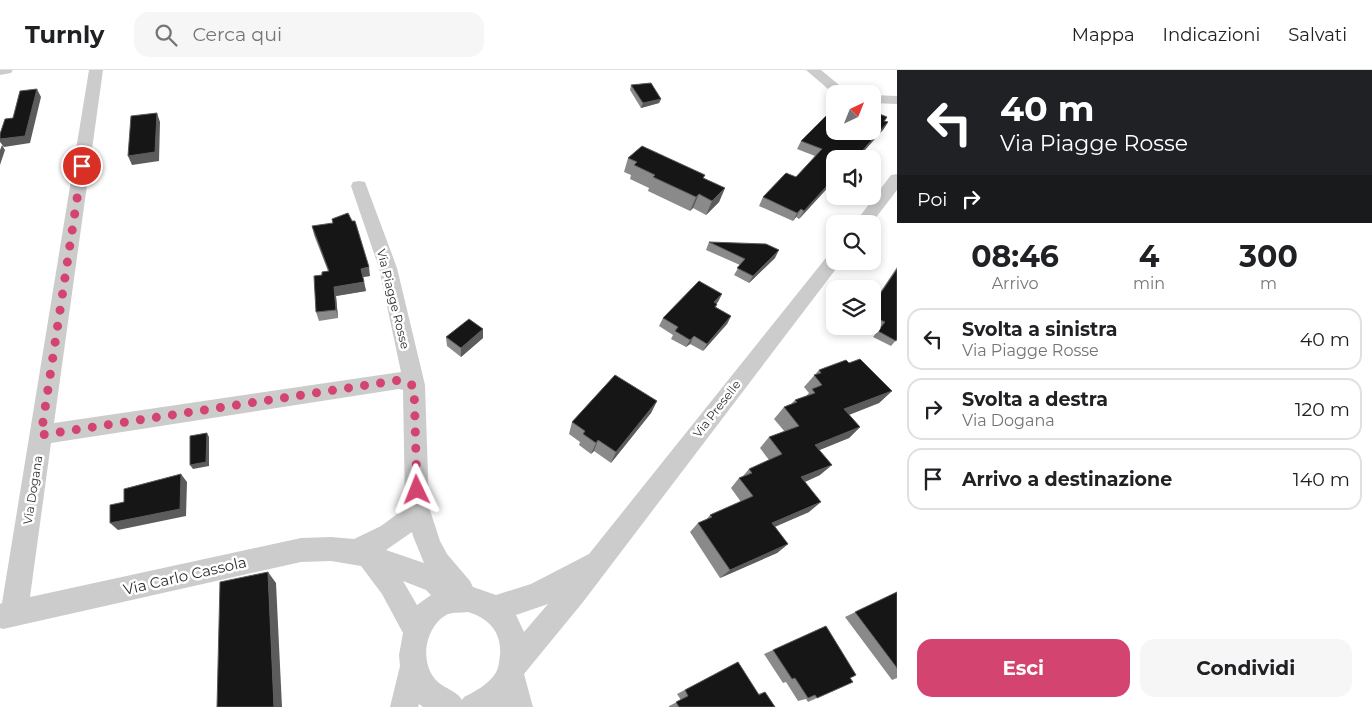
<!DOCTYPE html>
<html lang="it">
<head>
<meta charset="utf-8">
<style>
	body { margin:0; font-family:Montserrat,sans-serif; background:#f6f6f6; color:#202124; height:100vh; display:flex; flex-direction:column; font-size:19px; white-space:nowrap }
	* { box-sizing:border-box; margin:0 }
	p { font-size:16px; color:#757577 }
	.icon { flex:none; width:28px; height:28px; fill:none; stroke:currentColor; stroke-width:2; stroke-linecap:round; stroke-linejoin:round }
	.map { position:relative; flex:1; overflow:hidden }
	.sheet { display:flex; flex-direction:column; background:#fff; width:475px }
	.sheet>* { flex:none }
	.banner { background:#202124; color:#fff; overflow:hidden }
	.needle { width:32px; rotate:43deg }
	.controls { position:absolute; left:826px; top:15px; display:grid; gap:10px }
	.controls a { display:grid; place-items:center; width:55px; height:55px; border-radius:10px; background:#fff; box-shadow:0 2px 8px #0003; font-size:25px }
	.pin { position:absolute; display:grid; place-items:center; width:42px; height:42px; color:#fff; margin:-21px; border:2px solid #fff; border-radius:50%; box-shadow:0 1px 5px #0007 }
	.me { position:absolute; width:55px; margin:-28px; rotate:358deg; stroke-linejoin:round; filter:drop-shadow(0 0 4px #0008) }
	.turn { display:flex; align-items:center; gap:18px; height:105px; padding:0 20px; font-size:22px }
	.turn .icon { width:65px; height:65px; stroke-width:2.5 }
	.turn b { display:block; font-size:35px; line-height:42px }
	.then { display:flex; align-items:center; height:48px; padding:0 20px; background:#0003; gap:10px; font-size:19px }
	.eta { display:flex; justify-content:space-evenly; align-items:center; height:85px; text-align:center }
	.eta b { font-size:30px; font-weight:700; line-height:35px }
	.action { display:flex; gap:10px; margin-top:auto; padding:10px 20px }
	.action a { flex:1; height:58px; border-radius:15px; background:#d44470; color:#fff; font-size:20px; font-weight:700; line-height:58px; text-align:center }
	.action a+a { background:#f6f6f6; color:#202124 }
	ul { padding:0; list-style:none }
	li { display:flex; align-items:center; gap:15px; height:62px; margin:0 10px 8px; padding:0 10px; border:2px solid #e0e0e0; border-radius:15px }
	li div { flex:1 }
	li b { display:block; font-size:19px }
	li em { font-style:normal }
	header { display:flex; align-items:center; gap:30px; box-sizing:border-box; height:70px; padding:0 25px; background:#fff; border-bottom:1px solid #e0e0e0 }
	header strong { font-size:24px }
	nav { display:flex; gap:28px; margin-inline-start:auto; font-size:18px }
	.search { width:350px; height:45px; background:#f6f6f6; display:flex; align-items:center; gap:12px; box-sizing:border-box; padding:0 18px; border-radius:15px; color:#757577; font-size:19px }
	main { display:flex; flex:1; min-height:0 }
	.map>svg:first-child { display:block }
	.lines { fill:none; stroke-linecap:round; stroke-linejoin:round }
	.minor { fill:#ccc; fill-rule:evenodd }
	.wall { fill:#8a8a8a }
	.shaded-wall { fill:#5c5c5c }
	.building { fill:#161616; stroke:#5c5c5c }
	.route { stroke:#d44470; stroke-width:9; stroke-dasharray:0 16.2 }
	.labels { text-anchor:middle; stroke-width:5; stroke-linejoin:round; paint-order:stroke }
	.street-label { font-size:12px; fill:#2f2f2f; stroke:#fff }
	.near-street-label { font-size:15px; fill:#2f2f2f; stroke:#fff }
</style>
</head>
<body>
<header>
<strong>Turnly</strong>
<div class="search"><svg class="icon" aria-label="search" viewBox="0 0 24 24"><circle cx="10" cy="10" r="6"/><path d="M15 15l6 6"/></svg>Cerca qui</div>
<nav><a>Mappa</a><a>Indicazioni</a><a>Salvati</a></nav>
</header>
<main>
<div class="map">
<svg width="897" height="637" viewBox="0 0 897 637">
	<rect width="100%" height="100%" fill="#fff"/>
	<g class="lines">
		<path class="minor" d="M0,0H13L11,3L0,5Z
			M89,0H103L54,353L401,302L379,198L351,116L353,112L359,111L365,112L397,198L425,315L429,437L440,471L447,484L470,511L473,517L496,525L531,514L589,484L829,184L835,182V191H842L583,532L524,604L533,637H423L419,634L418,637H390L400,596L399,585L403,563L382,524L361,496L331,491L301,492L3,559L0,558V534L2,533ZM399,319L403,320L405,434L396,445L381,456L354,469L331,467L301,468L30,527L51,373ZM412,462L413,466L424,493L386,480ZM403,511L426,520L431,525L417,535ZM548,534L524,562L516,545ZM468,542C489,548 502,563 500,585C499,592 499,598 495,604C487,615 476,621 464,627L462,630C458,621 442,618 435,609C419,590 426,555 448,544C454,542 462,543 468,542Z
			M806,0H821L850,24L835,25Z
			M872,25L897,26V34L872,33Z
			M897,104V120L871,154H854L891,105Z"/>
	</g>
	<path class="wall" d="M631,15L661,29L659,33L641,38L630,20Z
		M887,47L885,51L888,52L883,60L835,89V113L833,112L799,149L796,147L793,151L759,136L763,127L796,107L815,86L797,79L801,71Z
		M628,88L704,108L725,118L719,132L706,145L693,138L690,141L648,121L649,118L630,109L631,105L624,102Z
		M312,156L370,206L363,207L366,221L336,226L338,248L319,251L316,242L322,205L328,201L314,165Z
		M709,172L775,188L749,213L734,205L740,195L706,180Z
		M897,197V269L891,276L873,267L880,258L872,254V229L877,223L879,224Z
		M722,224L716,233L717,234L716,237L731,246L727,254L703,281L690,274L686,277L671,269L673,265L659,256L663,248Z
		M483,259V268L461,287L447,276L446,267Z
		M849,293L892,321L879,333L849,345L860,357L849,368L819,380L820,405L805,412L809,442L775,457L788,474L777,483L720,508L690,462L698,453L706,450L710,445L741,432L731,418L739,408L743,406L749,399L769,390L760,378L769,367L785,362L774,349L784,337L791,334L795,330L806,326L809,323L804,317L819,300Z
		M657,331L651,343L611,393L594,381L591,384L579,375L580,372L569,364L572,352Z
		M897,522V608L892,610L845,547Z
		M773,580L850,608L817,628L808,632L806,629L798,631L786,612L783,613L764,584Z
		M738,592L758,624L765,622L775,637H669V636L681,630L677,624Z"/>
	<path class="shaded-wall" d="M37,19L41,27L30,73L4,77L0,72V69Z
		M661,29L659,33L641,38L643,33Z
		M157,43L160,52L159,91L132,95L128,86Z
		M888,52L883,60L857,89H855Z
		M2,75L5,80L0,95V80Z
		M835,107L833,112L799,149L804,141Z
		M725,118L719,132L706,145L712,131Z
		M699,124L693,138L690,141L696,127Z
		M801,139L796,147L793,151L797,143Z
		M779,180L775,188L749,213L753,206Z
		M369,197L370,206L363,207L361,199Z
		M364,212L366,221L336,226L338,248L336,240L334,217Z
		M722,224L718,232L710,240L714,232Z
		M731,246L727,254L703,281L707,274Z
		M483,259V268L461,287V278Z
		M694,266L690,274L686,277L690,270Z
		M892,321L879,333L833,351L844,339Z
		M657,331L651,343L611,393L616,382Z
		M860,357L849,368L805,386L815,375Z
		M207,363L209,367V396L193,399L190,395Z
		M598,370L594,381L591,384L596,373Z
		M832,395L820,405L791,418L801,407Z
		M181,404L187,412L186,446L118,460L110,453Z
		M821,432L809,442L762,462L772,453Z
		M788,474L777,483L720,508L730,500Z
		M268,502L276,513L282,637H274Z"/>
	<path class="building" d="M651,13L661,29L643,33L631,15Z
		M37,19L25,66L0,69V64L5,49L13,48L20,21Z
		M835,37V61H872V41L887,47L884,51L888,52L855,89H835V107L804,141L801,139L797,143L763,127L786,103L796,107L822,79L801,71Z
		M157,43L155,82L128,86L131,46Z
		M642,76L705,105L703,108L725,118L712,131L699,124L696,127L653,107L655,105L634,95L637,92L628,88Z
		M348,143L352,151H355L369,197L361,199L364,212L334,217L336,240L316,242L314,206L322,205V202L329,201L312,156L333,153L332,149Z
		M709,172L766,174L779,180L753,206L737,198L745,189Z
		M897,199V269L896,271L878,261L885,252L872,246V230L877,223L880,224Z
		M699,211L722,224L714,232L717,234L715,237L731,246L707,274L694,266L690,270L675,261L678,257L663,248Z
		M469,249L483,259L461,278L446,267Z
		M860,289L892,321L844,339L860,357L815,375L832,395L801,407L821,432L772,453L788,474L730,500L698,453L712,447L710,445L753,426L739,408L752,403L749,399L782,384L769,367L799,356L784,337L797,332L795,330L815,323L812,319L822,315L814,305L821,303L819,300L846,290L849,293Z
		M615,305L657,331L616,382L598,370L596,373L583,364L585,361L572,352Z
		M207,363L206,392L190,395V366Z
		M181,404L180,439L110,453V435L124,432V419Z
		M268,502L274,637H217L220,512Z
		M897,522V598L855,542Z
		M826,556L856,605L850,608L853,612L817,628L815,625L808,628L795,608L792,609L773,580Z
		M738,592L759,625L765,622L775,637H679L676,632L688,626L685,620Z"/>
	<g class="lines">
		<path class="route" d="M82,96L41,365L400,310L414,316L417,420"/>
	</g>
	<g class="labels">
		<g class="street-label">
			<text transform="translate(393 229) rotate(76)" y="4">Via Piagge Rosse</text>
			<text transform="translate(717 339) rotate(-52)" y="4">Via Preselle</text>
			<text transform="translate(33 420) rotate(-81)" y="4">Via Dogana</text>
		</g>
		<g class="near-street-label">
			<text transform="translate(185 506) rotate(-13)" y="5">Via Carlo Cassola</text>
		</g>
	</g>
</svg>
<div class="controls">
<a><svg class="needle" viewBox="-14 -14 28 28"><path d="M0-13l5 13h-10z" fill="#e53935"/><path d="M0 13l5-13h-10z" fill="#757577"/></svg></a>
<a><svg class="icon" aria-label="sound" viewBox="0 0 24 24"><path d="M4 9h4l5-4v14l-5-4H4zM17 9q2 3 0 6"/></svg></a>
<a><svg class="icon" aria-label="search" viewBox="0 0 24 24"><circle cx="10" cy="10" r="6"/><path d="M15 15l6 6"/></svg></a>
<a><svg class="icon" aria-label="layers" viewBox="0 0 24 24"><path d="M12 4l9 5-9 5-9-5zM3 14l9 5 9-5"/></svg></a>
</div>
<div class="pin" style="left:82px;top:96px;background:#d93025"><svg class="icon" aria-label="arrive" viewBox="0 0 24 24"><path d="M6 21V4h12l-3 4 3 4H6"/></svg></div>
<svg class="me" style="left:417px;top:420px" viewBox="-20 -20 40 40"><path d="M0-17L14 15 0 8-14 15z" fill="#d44470" stroke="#fff" stroke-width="4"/></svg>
</div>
<section class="sheet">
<div class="banner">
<div class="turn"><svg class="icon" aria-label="left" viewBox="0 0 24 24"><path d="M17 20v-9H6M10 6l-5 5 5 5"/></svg><div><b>40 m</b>Via Piagge Rosse</div></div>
<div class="then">Poi<svg class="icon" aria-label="right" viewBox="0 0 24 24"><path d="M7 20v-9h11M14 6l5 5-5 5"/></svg></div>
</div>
<div class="eta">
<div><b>08:46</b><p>Arrivo</p></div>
<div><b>4</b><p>min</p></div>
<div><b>300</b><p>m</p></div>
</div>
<ul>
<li><svg class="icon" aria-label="left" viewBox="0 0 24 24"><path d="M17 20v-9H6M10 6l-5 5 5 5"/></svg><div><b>Svolta a sinistra</b><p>Via Piagge Rosse</p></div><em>40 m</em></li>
<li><svg class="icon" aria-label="right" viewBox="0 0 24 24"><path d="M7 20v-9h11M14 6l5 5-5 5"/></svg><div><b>Svolta a destra</b><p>Via Dogana</p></div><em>120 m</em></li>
<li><svg class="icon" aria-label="arrive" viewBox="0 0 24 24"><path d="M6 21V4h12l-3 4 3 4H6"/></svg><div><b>Arrivo a destinazione</b></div><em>140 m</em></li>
</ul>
<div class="action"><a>Esci</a><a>Condividi</a></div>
</section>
</main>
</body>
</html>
